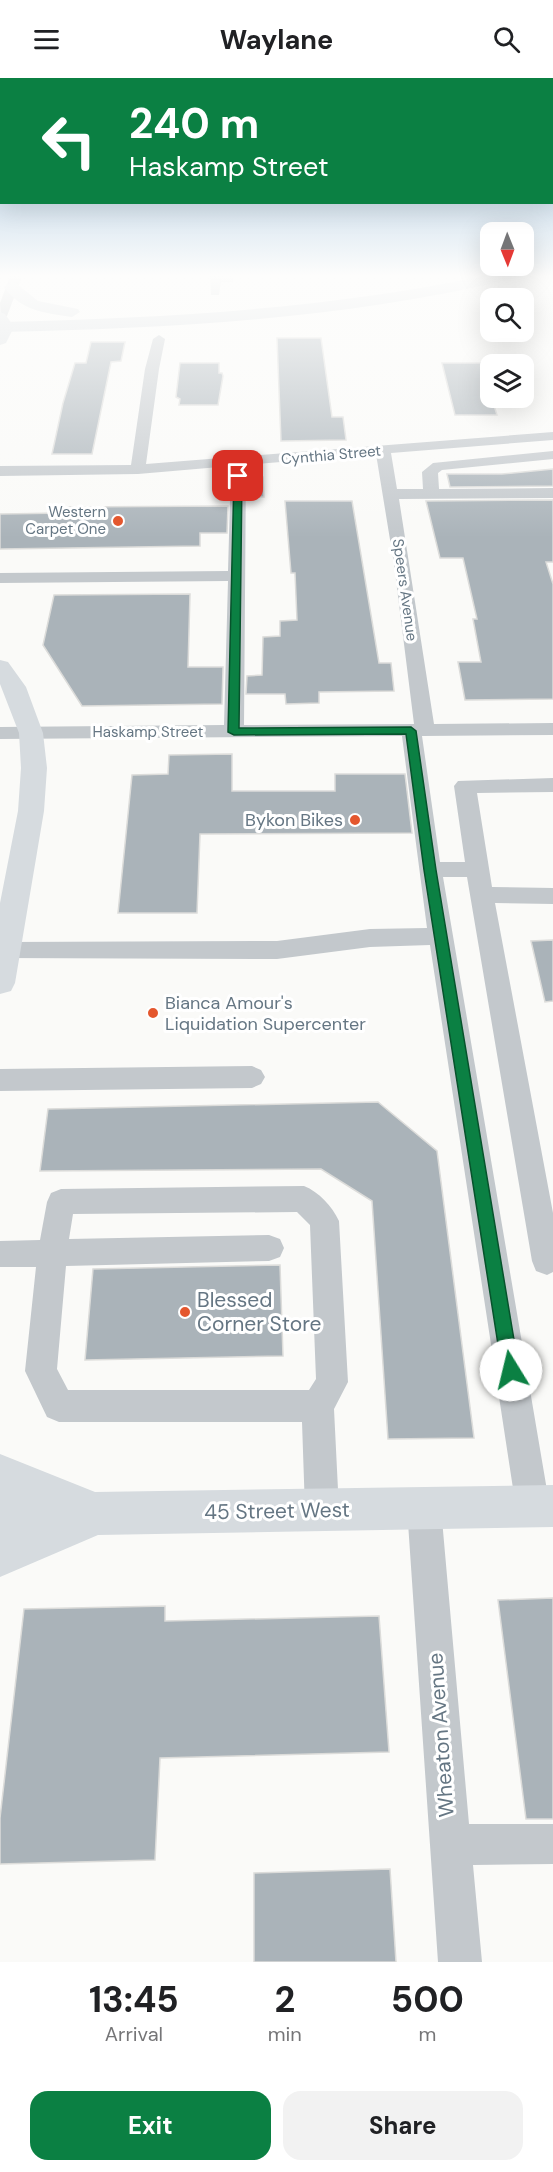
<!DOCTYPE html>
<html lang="en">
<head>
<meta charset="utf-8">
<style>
	body { margin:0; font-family:"DM Sans",sans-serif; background:#f2f2f2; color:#202124; height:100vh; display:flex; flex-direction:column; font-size:22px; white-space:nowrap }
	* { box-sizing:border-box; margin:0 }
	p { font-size:20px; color:#757577 }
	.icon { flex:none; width:33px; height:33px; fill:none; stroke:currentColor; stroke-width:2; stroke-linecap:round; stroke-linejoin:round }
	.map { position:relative; height:1884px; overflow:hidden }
	.panel { display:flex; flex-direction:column; background:#fff; flex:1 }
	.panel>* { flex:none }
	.guide { position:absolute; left:0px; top:0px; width:554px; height:126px; box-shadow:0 6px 24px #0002; background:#0b8043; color:#fff; overflow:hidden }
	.needle { width:39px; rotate:179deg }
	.buttons { position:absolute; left:480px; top:144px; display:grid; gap:12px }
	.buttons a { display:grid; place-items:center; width:54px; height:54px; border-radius:12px; background:#fff; box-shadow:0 6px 24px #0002; font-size:30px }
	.pin { position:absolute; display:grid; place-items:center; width:51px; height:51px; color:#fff; margin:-26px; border-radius:12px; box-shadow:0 3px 9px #0006 }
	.me { position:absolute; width:66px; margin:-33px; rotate:351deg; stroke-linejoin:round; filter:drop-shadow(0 0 4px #0008) }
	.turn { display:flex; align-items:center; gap:21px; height:126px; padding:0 30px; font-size:27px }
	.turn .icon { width:78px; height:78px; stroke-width:2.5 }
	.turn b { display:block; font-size:42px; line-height:51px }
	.eta { display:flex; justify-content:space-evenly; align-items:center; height:102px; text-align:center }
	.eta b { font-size:36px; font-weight:700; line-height:42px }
	.cta { display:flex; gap:12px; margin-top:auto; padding:12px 30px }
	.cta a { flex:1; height:69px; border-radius:18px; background:#0b8043; color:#fff; font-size:24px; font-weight:700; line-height:69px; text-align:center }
	.cta a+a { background:#f2f2f2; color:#202124 }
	header { display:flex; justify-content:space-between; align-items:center; height:78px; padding:0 30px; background:#fff; font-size:27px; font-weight:700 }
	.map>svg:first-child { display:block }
	.building { fill:#aab3b9; stroke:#dcdcda; stroke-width:1.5 }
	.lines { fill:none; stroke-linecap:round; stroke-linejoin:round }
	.minor-tunnel { stroke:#d5d9db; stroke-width:14; stroke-dasharray:14 7; stroke-linecap:butt }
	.path { stroke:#bbbfc2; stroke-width:2; stroke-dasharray:1.5 1.5; stroke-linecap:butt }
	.minor { fill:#c3c8cc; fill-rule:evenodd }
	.major { fill:#d6dbdf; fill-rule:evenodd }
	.highway { fill:#d6dbdf; fill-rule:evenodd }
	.route { fill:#0b8043; stroke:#07532c; stroke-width:1.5 }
	.poi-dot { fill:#e4572e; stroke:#fff; stroke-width:2 }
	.labels { text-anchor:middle; stroke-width:6; stroke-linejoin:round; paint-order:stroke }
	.far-street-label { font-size:15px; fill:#657683; stroke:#fff }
	.far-poi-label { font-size:15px; fill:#657683; stroke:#fff; text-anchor:end }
	.poi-label { font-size:18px; fill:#657683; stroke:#fff; text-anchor:end }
	.near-poi-label { font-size:21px; fill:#657683; stroke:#fff; text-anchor:start }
	.near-street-label { font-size:21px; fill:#657683; stroke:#fff }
</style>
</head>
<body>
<header><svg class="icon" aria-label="menu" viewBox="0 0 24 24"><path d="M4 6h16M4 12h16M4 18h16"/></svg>Waylane<svg class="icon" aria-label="search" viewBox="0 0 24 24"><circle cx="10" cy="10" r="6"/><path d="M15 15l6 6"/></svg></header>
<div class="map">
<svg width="553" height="1884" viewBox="0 0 553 1884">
	<rect width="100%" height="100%" fill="#fafaf8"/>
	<path class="building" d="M277,260H321L332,339H343L346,362L281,363Z
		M91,264H125L121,283L111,284L92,376H52L63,325L75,285H86Z
		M180,285H219V295H222L223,298L218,327H179L180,321L176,319Z
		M442,285H481L497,337H455Z
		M553,391V408L450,409L447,396H502Z
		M248,399H263L264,419H248Z
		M553,422V484H546L553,506V621L465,622L458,584H481L473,541H477L463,480H440L426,423Z
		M285,423H352L379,585H391L394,613L319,614V625L286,626L285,616H246L247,598L262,597L263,559L280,558V543L297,542L295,495H291Z
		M228,428L227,455H200V468L0,471V436L63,435L65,429Z
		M190,516L188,589H223L222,626L82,628L43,567L54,517Z
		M232,676V713H335V696H405L412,755L200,756L197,835H118L132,697L168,696L169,677Z
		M553,862V923L545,924L531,863Z
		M378,1024L437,1073L474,1360L388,1361L372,1123L321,1091L40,1093L48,1031Z
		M280,1187L283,1278L85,1282L93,1191Z
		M553,1520V1741H526L498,1522Z
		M165,1528V1543L379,1538L389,1674L160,1680L155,1782L0,1786V1740L24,1531Z
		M390,1791L396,1884H254V1795Z"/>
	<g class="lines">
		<path class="minor-tunnel" d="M226,196V204"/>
		<path class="path" d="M530,198L539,196"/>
		<path class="minor" d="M11,196H23L7,238L1,242L0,225Z
			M210,196H222L219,217H211Z
			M159,257L165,261L159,291L146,386L553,354V362L391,375L397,411H423L422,394L433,385L553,373V381L442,392L438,395L439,411L553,410V420L399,421L434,646L553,645V657L422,658L440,784H465L454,708L458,703L553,700V714L477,715L492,809L553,810V826L495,825L553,1135V1194L547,1197L536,1193L532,1183L467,799H443L550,1430L545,1442L533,1447L521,1442L516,1430L430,867L370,869L277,881L0,880V866L6,864L277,863L370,851L427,850L402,658L0,661V649L224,647L228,503L0,505V495L228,493L231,388L138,396L0,398V388L131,387L145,291L153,261ZM376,376L394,486L414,646L244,647L246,387Z
			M252,988L261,992L265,999L261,1006L252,1010L0,1013V991Z
			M304,1108C319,1114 332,1128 339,1143L348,1304L334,1331L339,1432L334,1444L322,1449L310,1444L305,1432L302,1344H59L47,1339L25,1293L36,1189H0V1163L40,1162L47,1124L51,1115L61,1111ZM297,1134L310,1147L316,1301L309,1312H68L57,1291L66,1188L269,1183L280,1179L284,1170L280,1161L269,1157L69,1161L73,1136Z
			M424,1413L436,1418L441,1430L469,1746H553V1786L473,1787L482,1884H438L407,1430L412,1418Z"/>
		<path class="major" d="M0,234L5,236L14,249L6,265L0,267Z
			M0,582L8,584L26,609L43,655L47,690L44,733L15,905L11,913L0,916V825L18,733L21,690L19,655L0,606Z
			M0,1376L95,1414L553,1407V1449L98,1457L0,1499Z"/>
		<path class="highway" d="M493,196H521L519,199C350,241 174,250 0,254V244C166,240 331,231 493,196Z
			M12,204L17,206L38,223L78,231L80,234L72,239C45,235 21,233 4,209Z"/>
	</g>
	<linearGradient id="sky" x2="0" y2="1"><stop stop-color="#96bcdc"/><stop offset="0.43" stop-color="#fdfdfc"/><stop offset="1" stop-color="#fdfdfc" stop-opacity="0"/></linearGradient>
	<rect width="553" height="460" fill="url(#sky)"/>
	<path class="route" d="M238,395L242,398L239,650L411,649L416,653L436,792L519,1292L517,1298L511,1301L505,1298L502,1292L424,792L406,656L234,657L228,654L234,398Z"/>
	<g class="poi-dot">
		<circle cx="118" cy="443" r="6"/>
		<circle cx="355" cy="742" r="6"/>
		<circle cx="153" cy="935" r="6"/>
		<circle cx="185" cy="1234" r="6"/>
	</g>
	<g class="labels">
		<g class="far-street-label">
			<text transform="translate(331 377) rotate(-5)" y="5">Cynthia Street</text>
			<text transform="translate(405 512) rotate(82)" y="5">Speers Avenue</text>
			<text x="148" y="659">Haskamp Street</text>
		</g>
		<g class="far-poi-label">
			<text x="106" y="439">Western<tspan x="106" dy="17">Carpet One</tspan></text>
		</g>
		<g class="poi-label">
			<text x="343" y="748">Bykon Bikes</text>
			<text x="165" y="931" text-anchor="start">Bianca Amour's<tspan x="165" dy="21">Liquidation Supercenter</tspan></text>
		</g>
		<g class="near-poi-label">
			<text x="197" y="1229">Blessed<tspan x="197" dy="24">Corner Store</tspan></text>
		</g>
		<g class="near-street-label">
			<text transform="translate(277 1433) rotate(-1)" y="7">45 Street West</text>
			<text transform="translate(441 1657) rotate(-94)" y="7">Wheaton Avenue</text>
		</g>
	</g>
</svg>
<div class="buttons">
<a><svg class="needle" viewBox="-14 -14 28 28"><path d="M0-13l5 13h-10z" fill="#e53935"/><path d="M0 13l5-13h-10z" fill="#757577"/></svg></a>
<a><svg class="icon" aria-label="search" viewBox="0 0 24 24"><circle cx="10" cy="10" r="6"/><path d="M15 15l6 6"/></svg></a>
<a><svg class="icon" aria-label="layers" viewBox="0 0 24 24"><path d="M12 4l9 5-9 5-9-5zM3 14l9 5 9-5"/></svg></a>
</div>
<div class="pin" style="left:238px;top:398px;background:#d93025"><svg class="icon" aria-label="arrive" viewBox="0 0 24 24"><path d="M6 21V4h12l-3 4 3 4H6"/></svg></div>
<svg class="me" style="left:511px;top:1292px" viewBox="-20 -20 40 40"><circle r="19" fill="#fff"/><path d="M0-13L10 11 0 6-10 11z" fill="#0b8043"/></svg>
<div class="guide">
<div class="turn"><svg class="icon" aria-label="left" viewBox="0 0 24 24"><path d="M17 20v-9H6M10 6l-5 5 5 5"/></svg><div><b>240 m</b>Haskamp Street</div></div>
</div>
</div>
<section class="panel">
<div class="eta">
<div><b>13:45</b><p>Arrival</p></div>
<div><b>2</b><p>min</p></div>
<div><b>500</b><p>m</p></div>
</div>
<div class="cta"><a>Exit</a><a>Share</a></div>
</section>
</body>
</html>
